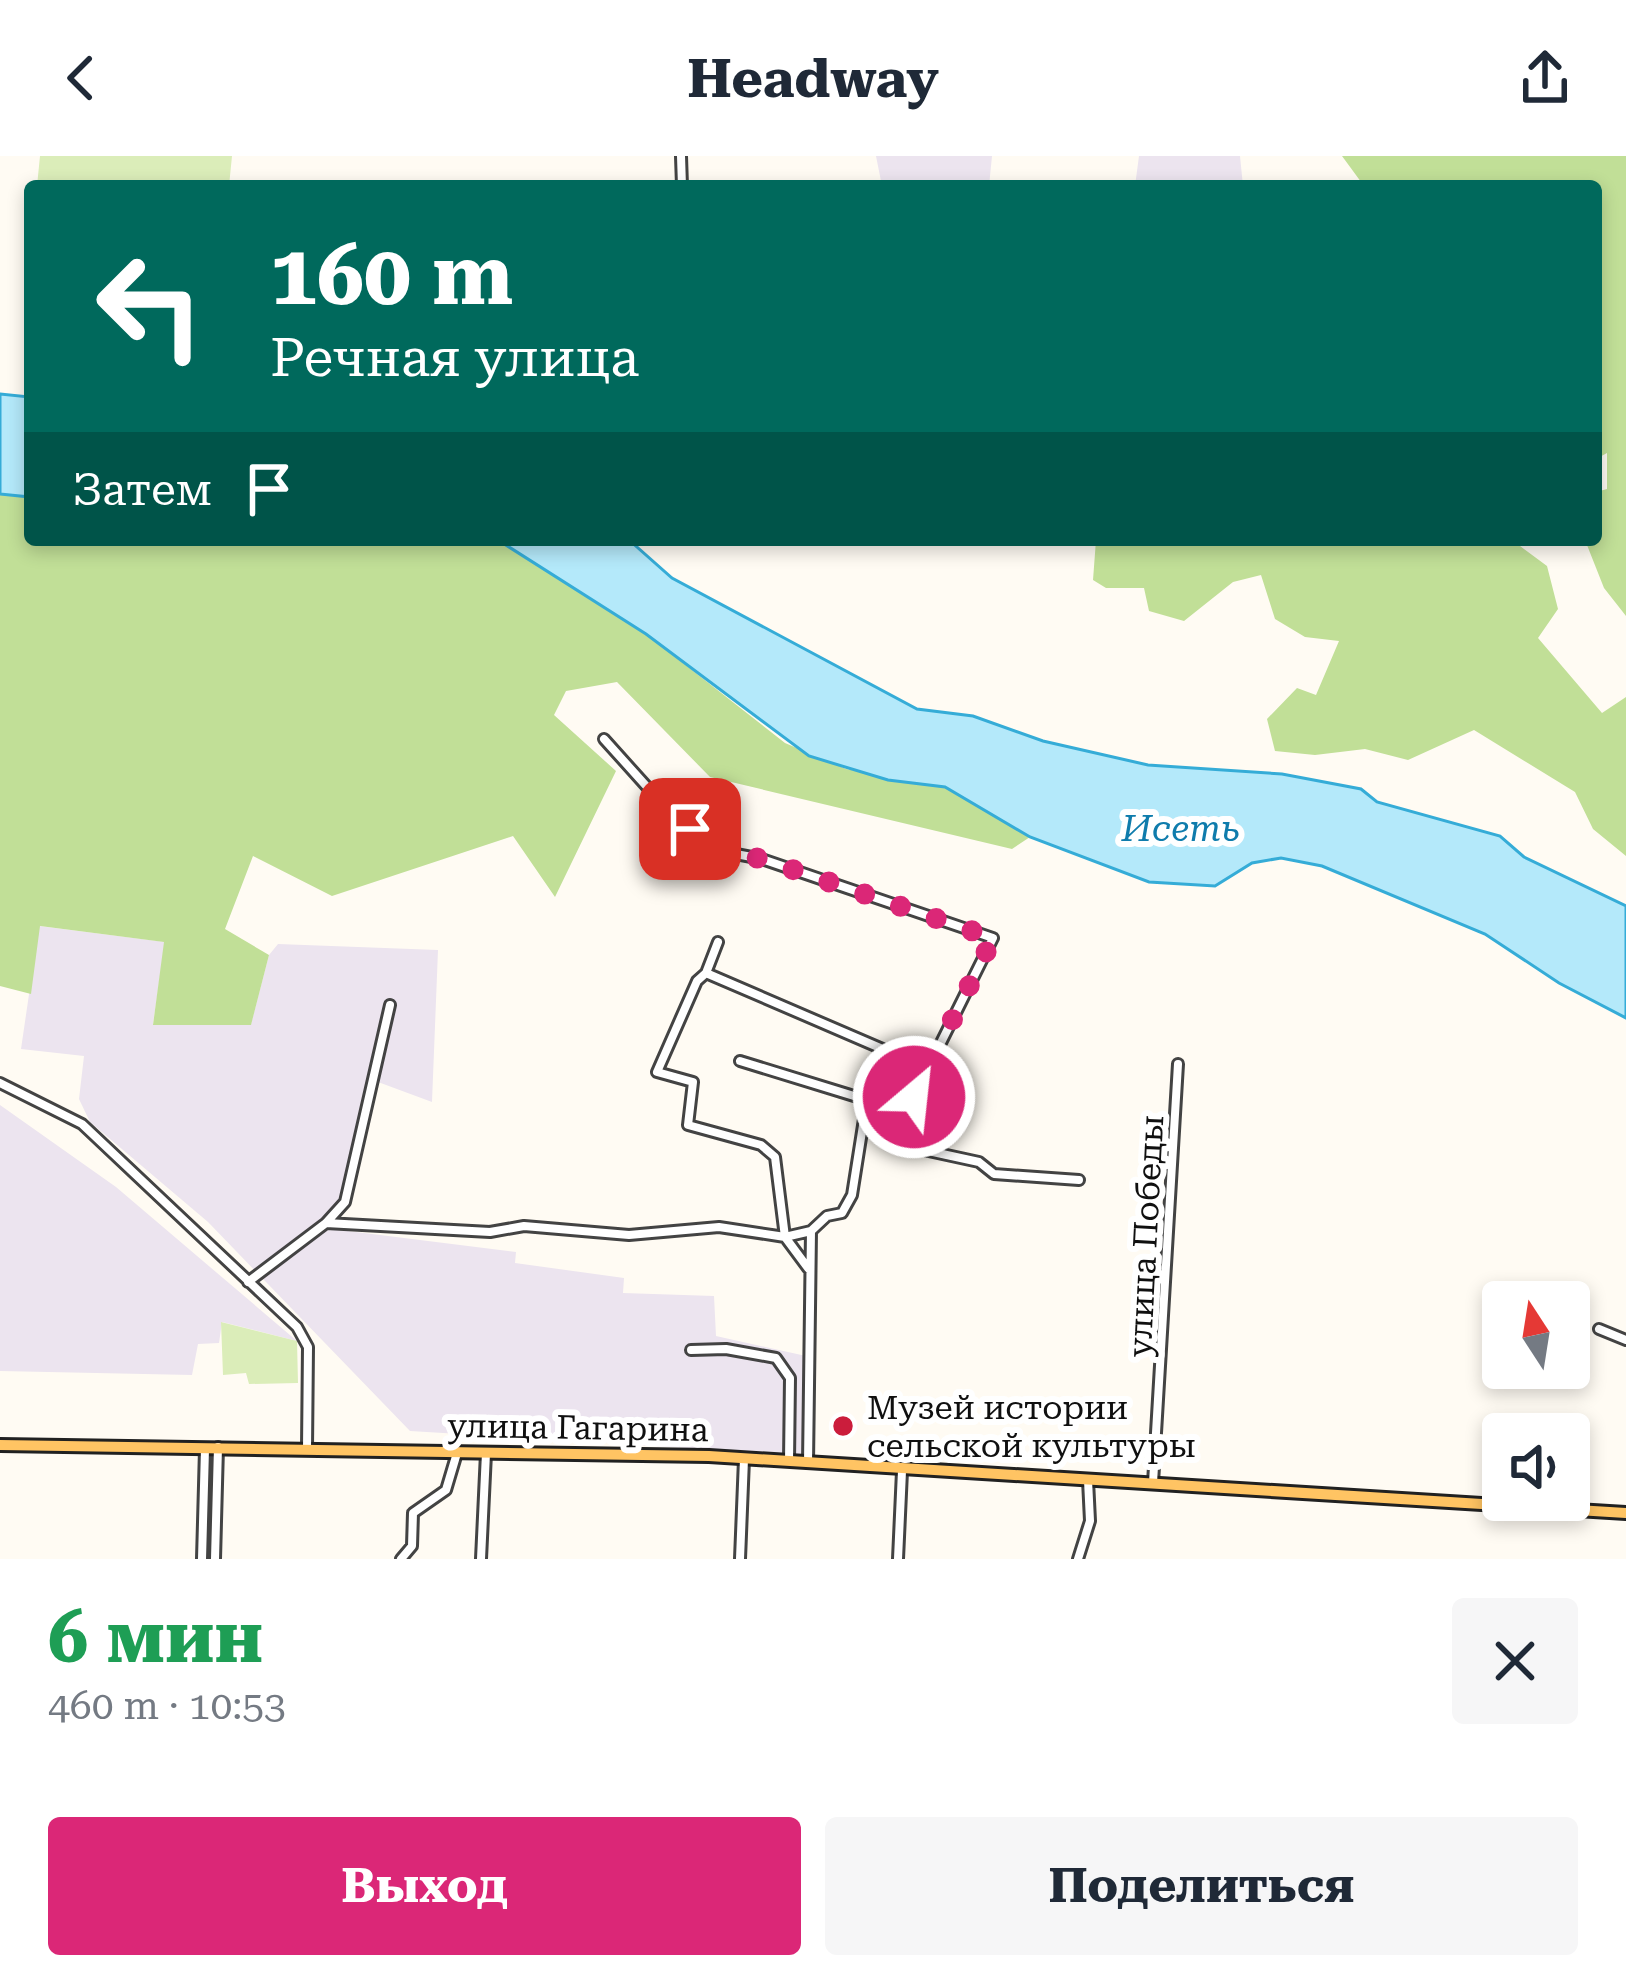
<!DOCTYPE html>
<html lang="ru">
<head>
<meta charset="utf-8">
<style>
	body { margin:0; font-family:"Roboto Serif",serif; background:#f6f6f7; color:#1f2937; height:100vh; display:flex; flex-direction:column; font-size:45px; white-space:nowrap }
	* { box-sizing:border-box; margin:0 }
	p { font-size:39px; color:#747a83 }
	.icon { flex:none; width:66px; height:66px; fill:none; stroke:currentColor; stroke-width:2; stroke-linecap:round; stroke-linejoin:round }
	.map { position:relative; height:1403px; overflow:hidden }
	.side { display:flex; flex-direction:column; background:#fff; flex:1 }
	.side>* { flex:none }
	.hud { position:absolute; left:24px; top:24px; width:1578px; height:366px; border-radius:12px; box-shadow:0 6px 18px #0003; background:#00695c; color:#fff; overflow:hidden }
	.needle { width:78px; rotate:348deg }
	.tools { position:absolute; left:1482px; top:1125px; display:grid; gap:24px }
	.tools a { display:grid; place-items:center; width:108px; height:108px; border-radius:12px; background:#fff; box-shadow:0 6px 18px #0003; font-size:60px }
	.pin { position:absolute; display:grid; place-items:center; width:102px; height:102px; color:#fff; margin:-51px; border-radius:24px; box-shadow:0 6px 18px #0006 }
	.me { position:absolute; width:132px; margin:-66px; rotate:28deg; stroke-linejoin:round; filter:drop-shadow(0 0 9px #0008) }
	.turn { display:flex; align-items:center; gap:42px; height:252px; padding:0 48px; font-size:54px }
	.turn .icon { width:156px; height:156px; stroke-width:2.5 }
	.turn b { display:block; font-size:84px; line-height:102px }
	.then { display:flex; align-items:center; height:114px; padding:0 48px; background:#0003; gap:24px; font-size:45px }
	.round { display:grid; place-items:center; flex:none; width:126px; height:126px; border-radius:12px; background:#f6f6f7 }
	.headline { display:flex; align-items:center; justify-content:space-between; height:204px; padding:0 48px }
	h1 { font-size:72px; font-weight:700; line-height:90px; color:#1e9e55 }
	.action { display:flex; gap:24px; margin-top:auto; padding:24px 48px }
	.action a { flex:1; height:138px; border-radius:12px; background:#db2777; color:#fff; font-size:48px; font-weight:700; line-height:138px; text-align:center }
	.action a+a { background:#f6f6f7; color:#1f2937 }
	header { display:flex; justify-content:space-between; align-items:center; height:156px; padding:0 48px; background:#fff; font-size:54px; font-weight:700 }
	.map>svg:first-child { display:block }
	.industrial { fill:#ece4ef }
	.green { fill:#dbedb9 }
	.forest { fill:#c1df97 }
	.water { fill:#b4e9fa; stroke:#35acd7; stroke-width:3 }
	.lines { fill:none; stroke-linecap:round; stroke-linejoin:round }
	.minor-casing { stroke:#434343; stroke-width:14 }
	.major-casing { stroke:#212121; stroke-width:16 }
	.minor { stroke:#fff; stroke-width:8 }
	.major { stroke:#ffc463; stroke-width:10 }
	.route { stroke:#db2777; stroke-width:21; stroke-dasharray:0 37.8 }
	.poi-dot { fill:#cb1d3c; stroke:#fff; stroke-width:4.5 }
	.labels { text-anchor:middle; stroke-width:12; stroke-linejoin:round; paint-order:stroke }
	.street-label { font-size:33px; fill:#101010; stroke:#fff }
	.poi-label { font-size:33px; fill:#101010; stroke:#fff; text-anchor:start }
	.water-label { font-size:36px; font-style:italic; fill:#0f7cac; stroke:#fff }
</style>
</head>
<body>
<header><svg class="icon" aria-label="back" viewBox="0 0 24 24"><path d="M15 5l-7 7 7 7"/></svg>Headway<svg class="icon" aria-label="share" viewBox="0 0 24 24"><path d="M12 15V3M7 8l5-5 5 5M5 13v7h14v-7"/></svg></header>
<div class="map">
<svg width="1626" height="1403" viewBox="0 0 1626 1403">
	<rect width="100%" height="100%" fill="#fffbf3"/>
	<path class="industrial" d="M876,0H992L989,30H882Z
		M1139,0H1240L1243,30H1135Z
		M39,770L165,786L153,868H251L269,799L278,788L438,794L432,946L378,926L349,1045L332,1073L516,1096L515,1107L624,1122L623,1137L714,1140L716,1180L806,1200L802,1299L410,1275L208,1066L90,966L79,943L84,900L21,893Z
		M0,949L116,1031L297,1185L222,1166L219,1187L198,1188L192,1219L0,1215Z"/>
	<path class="green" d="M40,0H232L229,30H37Z
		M221,1166L297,1185L298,1227L249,1228L246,1217L223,1219Z"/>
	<path class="forest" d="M1342,0H1626V460L1604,432L1585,384H1596V336L1607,333V297L1596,303V30H1364Z
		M0,338L30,341V384H497L646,478L785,587L846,613L945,631L1030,681L1012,693L710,621L617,526L566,535L554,559L616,615L555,741L513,680L332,740L253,700L225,773L269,799L251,869H153L164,786L40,770L31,838L0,830Z
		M1096,384H1512L1547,410L1558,453L1538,482L1602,557L1626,541V700L1593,673L1575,636L1474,574L1408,604L1365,593L1315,599L1275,595L1267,563L1297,532L1316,539L1339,485L1305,481L1275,463L1261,419L1233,426L1184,465L1149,455L1144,432H1106L1093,424Z"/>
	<path class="water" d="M0,238L30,241V341L0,338Z
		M498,384H629L672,422L917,553L973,560L1043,585L1148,609L1282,618L1361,633L1377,646L1500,680L1524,701L1626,750V862L1559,827L1485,778L1322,710L1281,702L1252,707L1215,730L1149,726L1030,681L945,631L888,624L809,600L646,478Z"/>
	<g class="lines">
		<defs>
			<path id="minor" d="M681,0L682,30
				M604,583L666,652L715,694L762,703L993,782L914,941L901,947L867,944L852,1039L842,1057L827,1060L811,1075L808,1307
				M706,817L718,786
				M740,905L867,944
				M0,927L82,968L297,1171L308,1191L307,1292
				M901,947L896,980L910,991L979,1006L994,1018L1079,1024
				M326,1067L490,1076L524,1070L629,1079L719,1071L785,1081L811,1075
				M808,1112L785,1081L775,1001L761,989L688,969L693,926L657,916L697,825L706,817L929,913
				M248,1126L326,1067L345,1046L390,849
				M1599,1173L1626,1184
				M691,1194L726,1193L776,1202L790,1222L789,1305
				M1153,1327L1178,908
				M202,1403L205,1293
				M215,1403L218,1291
				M401,1403L412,1390L413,1357L446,1334L457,1297
				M481,1403L486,1297
				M740,1403L744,1303
				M898,1403L902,1315
				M1078,1403L1090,1365L1088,1324"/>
			<path id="major" d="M0,1289L709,1300L1626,1357"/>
		</defs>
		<use href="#minor" class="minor-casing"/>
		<use href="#major" class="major-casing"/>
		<use href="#minor" class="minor"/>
		<use href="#major" class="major"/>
	</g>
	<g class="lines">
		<path class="route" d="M690,673L715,694L762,703L993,782L914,941"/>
	</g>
	<circle class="poi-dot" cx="843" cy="1270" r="12"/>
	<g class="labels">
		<g class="street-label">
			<text transform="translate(1145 1080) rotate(-87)" y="12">улица Победы</text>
			<text transform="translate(578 1271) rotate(1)" y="12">улица Гагарина</text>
		</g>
		<g class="poi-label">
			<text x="867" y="1263">Музей истории<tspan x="867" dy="38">сельской культуры</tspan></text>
		</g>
		<g class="water-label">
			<text x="1181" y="685">Исеть</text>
		</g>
	</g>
</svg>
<div class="tools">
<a><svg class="needle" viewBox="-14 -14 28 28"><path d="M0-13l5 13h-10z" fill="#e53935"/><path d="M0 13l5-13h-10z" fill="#747a83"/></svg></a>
<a><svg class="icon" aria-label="sound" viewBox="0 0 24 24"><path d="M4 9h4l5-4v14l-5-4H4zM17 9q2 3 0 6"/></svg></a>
</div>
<div class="pin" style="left:690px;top:673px;background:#d93025"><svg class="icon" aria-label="arrive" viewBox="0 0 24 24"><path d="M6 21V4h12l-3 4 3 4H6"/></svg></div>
<svg class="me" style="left:914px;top:941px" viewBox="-20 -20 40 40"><circle r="17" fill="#db2777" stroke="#fff" stroke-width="3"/><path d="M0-11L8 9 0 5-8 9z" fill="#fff"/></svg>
<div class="hud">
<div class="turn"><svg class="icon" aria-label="left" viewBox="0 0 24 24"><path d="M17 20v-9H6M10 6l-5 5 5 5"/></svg><div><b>160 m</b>Речная улица</div></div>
<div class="then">Затем<svg class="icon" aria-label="arrive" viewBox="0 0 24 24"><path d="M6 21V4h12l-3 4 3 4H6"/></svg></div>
</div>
</div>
<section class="side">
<div class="headline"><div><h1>6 мин</h1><p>460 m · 10:53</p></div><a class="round"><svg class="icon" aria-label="close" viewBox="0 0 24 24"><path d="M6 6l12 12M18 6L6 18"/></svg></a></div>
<div class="action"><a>Выход</a><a>Поделиться</a></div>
</section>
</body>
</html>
